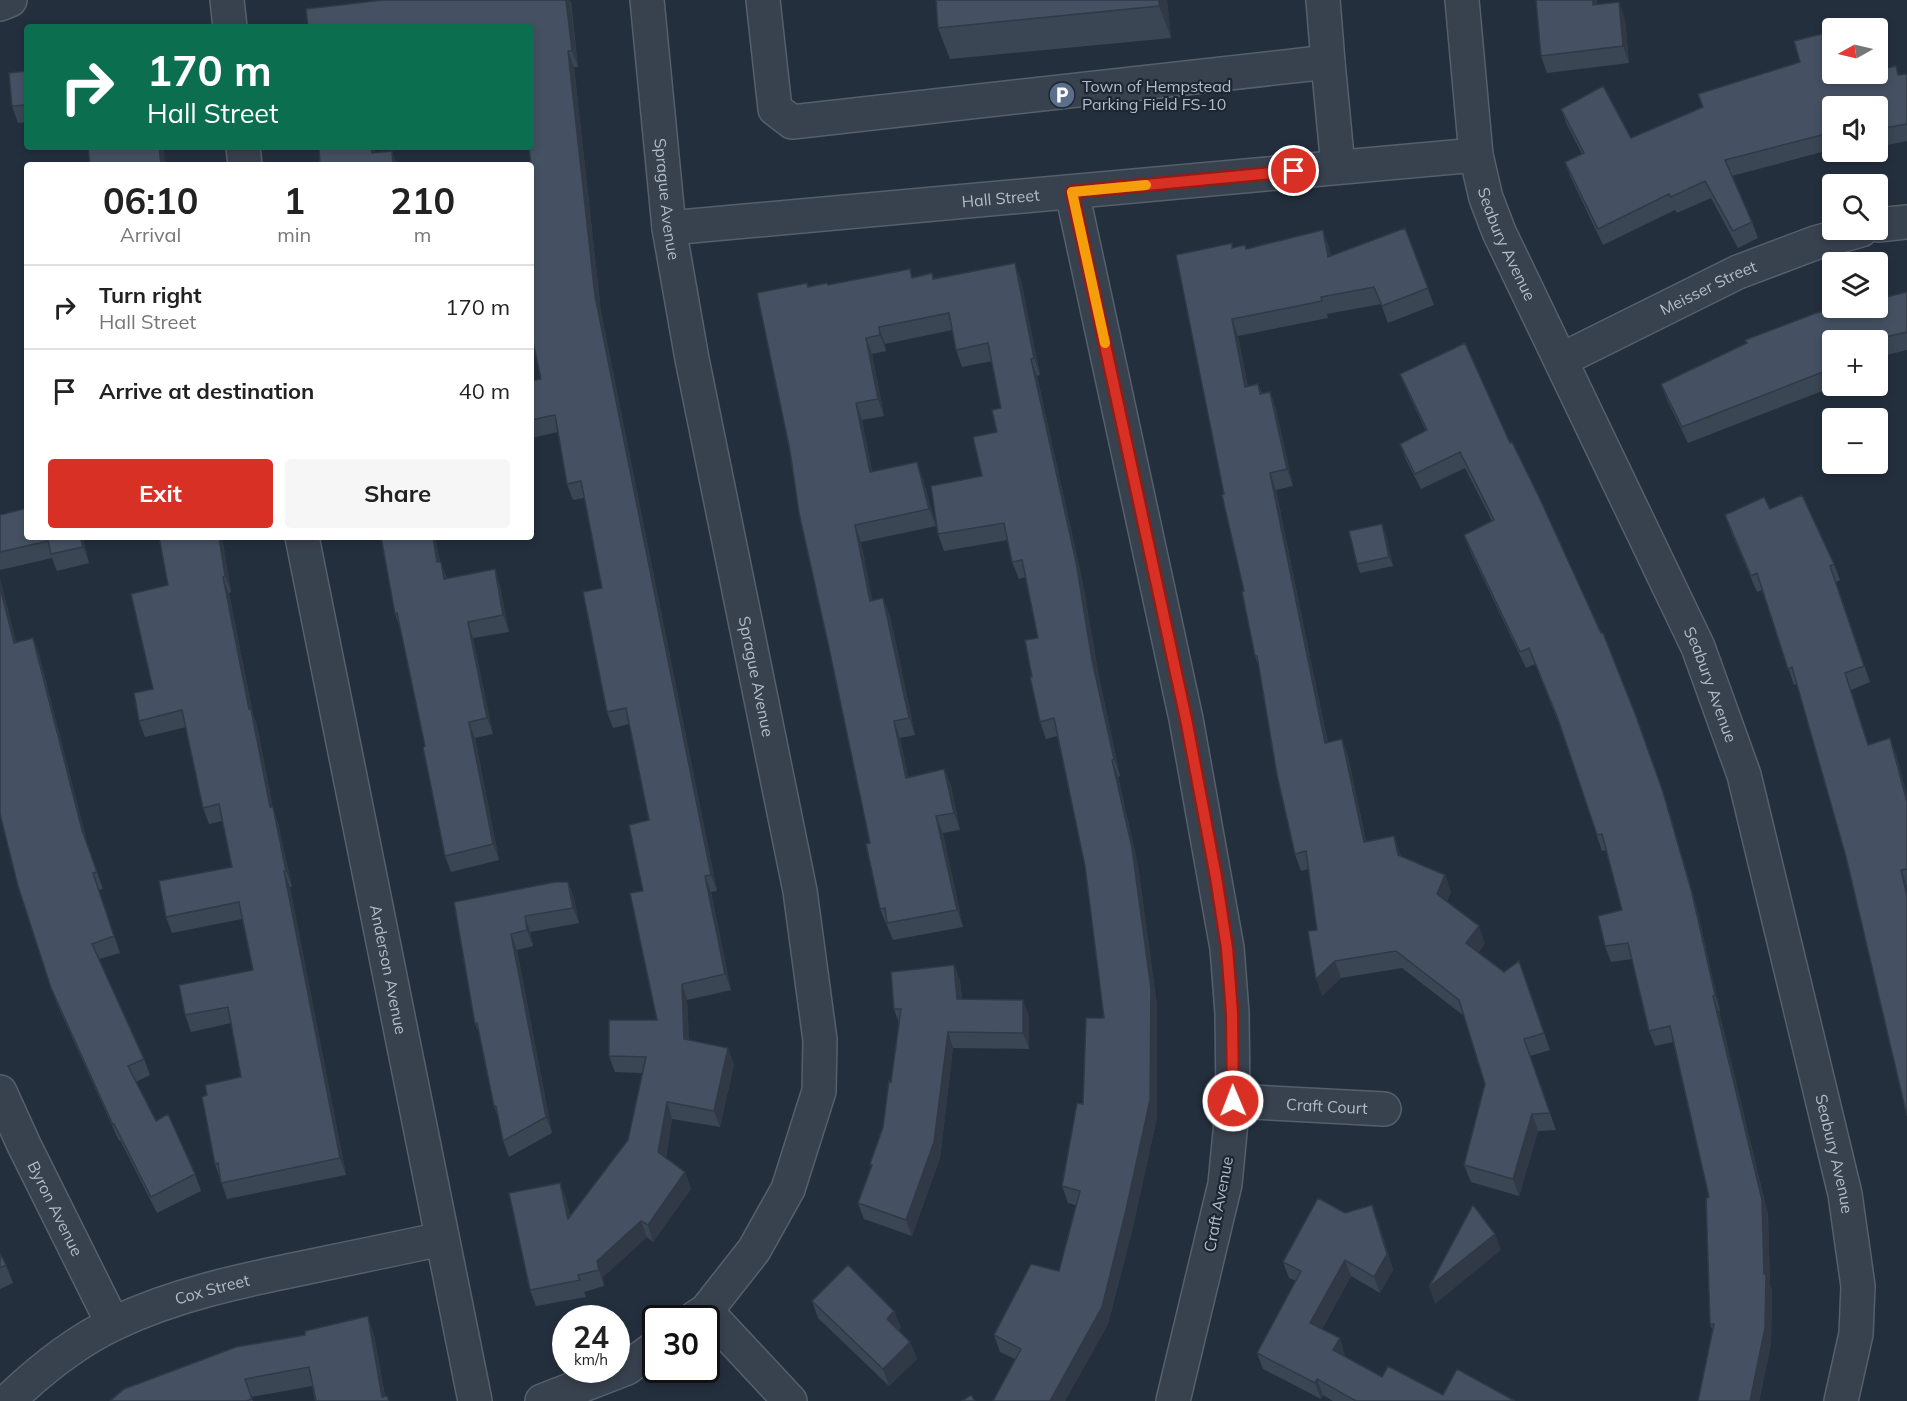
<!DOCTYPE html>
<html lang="en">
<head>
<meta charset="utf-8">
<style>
	body { margin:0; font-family:Mulish,sans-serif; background:#f6f6f6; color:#222; height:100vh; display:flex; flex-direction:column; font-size:22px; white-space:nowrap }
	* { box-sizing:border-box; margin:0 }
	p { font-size:20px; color:#767676 }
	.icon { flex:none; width:33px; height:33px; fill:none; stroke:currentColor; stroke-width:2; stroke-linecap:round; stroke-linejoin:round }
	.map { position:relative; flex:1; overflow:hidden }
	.sheet { position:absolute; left:24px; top:162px; width:510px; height:378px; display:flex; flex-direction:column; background:#fff; border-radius:6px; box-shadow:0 3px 9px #0003 }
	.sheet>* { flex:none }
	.hud { position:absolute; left:24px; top:24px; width:510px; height:126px; border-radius:6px; box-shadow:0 3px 9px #0003; background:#0b6e4f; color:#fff; overflow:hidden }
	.needle { width:39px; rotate:262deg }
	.controls { position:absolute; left:1822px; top:18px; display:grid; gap:12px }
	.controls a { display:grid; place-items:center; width:66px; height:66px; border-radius:6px; background:#fff; box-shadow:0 3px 9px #0003; font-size:30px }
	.speed { position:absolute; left:552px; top:1305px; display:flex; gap:12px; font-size:30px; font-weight:700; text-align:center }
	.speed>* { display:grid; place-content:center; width:78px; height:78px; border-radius:50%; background:#fff; box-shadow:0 3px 9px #0003; line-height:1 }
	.speed small { font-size:15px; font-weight:400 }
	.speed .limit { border:3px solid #111; border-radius:9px; background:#fff; color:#111 }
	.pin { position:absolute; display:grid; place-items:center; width:51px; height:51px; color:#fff; margin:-26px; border:3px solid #fff; border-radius:50%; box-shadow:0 2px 6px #0007 }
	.me { position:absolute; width:66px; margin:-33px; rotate:359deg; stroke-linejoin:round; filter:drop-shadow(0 0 4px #0008) }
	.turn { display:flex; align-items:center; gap:21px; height:126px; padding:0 24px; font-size:27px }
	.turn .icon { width:78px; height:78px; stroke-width:2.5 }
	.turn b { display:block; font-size:42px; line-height:51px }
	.eta { display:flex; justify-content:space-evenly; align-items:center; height:102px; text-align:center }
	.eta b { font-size:36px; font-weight:700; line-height:42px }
	.button { display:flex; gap:12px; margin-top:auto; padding:12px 24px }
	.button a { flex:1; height:69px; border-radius:6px; background:#d93025; color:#fff; font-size:24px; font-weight:700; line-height:69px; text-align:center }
	.button a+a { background:#f6f6f6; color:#222 }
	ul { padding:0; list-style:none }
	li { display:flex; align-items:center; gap:18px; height:84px; padding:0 24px; border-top:2px solid #e0e0e0 }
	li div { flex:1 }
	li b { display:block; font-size:22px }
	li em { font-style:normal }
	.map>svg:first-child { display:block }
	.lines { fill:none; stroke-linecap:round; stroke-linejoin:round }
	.minor-casing { stroke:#565f6c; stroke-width:36 }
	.minor { stroke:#38414e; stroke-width:33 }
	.wall { fill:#3b4654 }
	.shaded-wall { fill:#303945 }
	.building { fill:#455162; stroke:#303945; stroke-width:1.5 }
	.route-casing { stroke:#8d1f18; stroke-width:15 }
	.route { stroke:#d93025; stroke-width:10 }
	.slow { stroke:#f59e0b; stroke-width:10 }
	.labels { text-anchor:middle; stroke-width:4.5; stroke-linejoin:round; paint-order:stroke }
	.poi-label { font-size:16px; fill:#b4bcc9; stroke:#1d2633; text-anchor:start }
	.street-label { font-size:16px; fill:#b4bcc9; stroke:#1d2633 }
</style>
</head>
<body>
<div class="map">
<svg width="1907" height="1401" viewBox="0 0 1907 1401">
	<rect width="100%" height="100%" fill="#242f3e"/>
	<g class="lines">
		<defs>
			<g id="minor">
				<path d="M227,0L230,27"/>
				<path id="s1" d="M647,0L669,228L692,359L800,891L820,1040L819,1091L788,1189L754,1250L706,1311L695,1318"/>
				<path d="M763,0L775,109L792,122L1328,62L1338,167"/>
				<path d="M1323,0L1328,62"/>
				<path id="s2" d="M1462,0L1476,155L1486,198L1499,232L1698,647L1744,775L1845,1194L1858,1286L1856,1334L1841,1401"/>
				<path d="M0,4L10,0"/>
				<path d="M243,147L245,165"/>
				<path d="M1072,192L1186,719L1227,948L1232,1013L1233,1101L1225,1184L1173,1401"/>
				<path d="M1878,225L1907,222"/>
				<path id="s3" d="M669,228L1476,155"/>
				<path id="s4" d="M1561,360L1738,272L1815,243L1861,230"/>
				<path id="s5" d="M302,537L475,1401"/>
				<path id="s6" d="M0,1092L24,1145L113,1324"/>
				<path id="s7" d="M1233,1101L1384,1109"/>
				<path d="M706,1311L790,1401"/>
				<path id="s8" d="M8,1401C39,1371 75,1342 115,1323C174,1295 239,1281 303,1268C349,1258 396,1249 442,1239"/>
				<path d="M542,1401L627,1368L656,1347"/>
			</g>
		</defs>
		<use href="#minor" class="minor-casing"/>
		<use href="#minor" class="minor"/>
	</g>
	<path class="wall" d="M1167,0L1171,38L950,59L938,28Z
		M571,1L578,67H574L601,312L717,891L711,892L731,990L687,1000L689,1040L734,1064L720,1127L672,1119L666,1158L685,1172L691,1189L653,1242L647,1237L603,1277L604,1286L584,1292L586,1297L536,1306L530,1290L560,1183L566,1199L570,1216L628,1140L642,1073L615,1072L609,1056L657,1020L643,891L649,820L629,724L613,728L607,712L602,588L584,498L573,500L567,484L558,432L531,438V381L541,379L532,174L531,27Z
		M1597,4L1625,19L1629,63L1547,73L1541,56Z
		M1896,66L1899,75L1907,74V141L1878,147V106H1833V149L1732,176L1752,222L1758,238L1738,248L1711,198L1677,213L1675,210L1603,245L1571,178L1565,162L1582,154L1567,125L1561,109L1631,138L1833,74H1878Z
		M27,71V122L18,123L12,106Z
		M1405,228L1434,305L1388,323L1381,304L1327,314L1328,318L1238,336L1248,387L1258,384L1262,394L1270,392L1276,409L1293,486L1276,490L1311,662L1328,743L1342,739L1348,756L1366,841L1400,853L1401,857L1445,875L1451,892L1447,902L1485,943L1478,953L1504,972L1519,961L1550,1050L1530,1056L1556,1130L1538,1131L1519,1196L1471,1182L1464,1165L1485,1084L1464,1016L1402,968L1341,978L1322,996L1317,930L1308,869L1301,871L1295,854L1259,667L1255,656L1244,591L1224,494L1233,248L1245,245L1247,249L1329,247L1331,256Z
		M932,273L934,279L1021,280L1040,375L1037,376L1082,579L1099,677L1120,776L1118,777L1138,865L1157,1006V1117L1133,1227L1108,1324L1065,1401H993L1015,1359L1000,1352L994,1335L1059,1271L1076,1205L1068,1203L1062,1186L1104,1018L1085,866L1057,736L1046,739L1040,722L1032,677L1038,638L1026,577L1019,579L1012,562L1008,540L944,551L938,534L982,476L997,432L1001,408L992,361L962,367L956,350L952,330L885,344L886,351L872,354L884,416L862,420L872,471L923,479L936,526L861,542L872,600L890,615L915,735L900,738L908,777L944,769L951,786L960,830L943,833L963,927L893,940L880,909L870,843L808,287L913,277Z
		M1907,292V350L1878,357V340H1833V386H1835L1688,443L1667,400L1661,384Z
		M1465,343L1668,808L1697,909L1720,1011H1719L1768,1215L1770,1286L1772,1290L1771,1344L1759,1401H1698L1713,1331L1710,1324L1709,1197L1673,1042L1655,1046L1649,1031L1632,959L1611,962L1605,946L1622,910L1606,850L1602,851L1561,729L1535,664L1526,668L1470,551L1464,535L1492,521L1465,468L1421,489L1406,460L1400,444L1426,431L1406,389L1400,374Z
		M1770,509L1834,564L1840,580L1836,582L1870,682L1851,690L1868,745L1896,754L1907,796V1116L1846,857L1797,684L1794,685L1762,590L1757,592L1731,532L1725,515Z
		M0,515L27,537H89L83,539L89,563L57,571L52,558L0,570Z
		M1385,532L1393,566L1360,573L1357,564Z
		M159,537H222L231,592L229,593L253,714L257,725L273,809L278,823L292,887H290L346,1175L227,1199L215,1164L241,1077L231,1023L191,1032L185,1015L253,970L242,919L172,933L166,917L232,867L222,821L209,824L203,808L186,727L145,737L139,721L153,689L168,585Z
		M381,537H435L440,562L447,578L495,569L500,586L509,632L473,638L493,734L475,738L499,860L451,872L445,856L425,746L401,630L395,614Z
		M0,579L16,642L33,638L39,654L88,846L103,889L99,890L120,953L99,959L144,1059L150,1075L136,1082L156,1121L195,1174L201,1191L157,1213L120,1140L119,1141L57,1004L51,988Z
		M568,882L574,898L579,923L530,932L533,946L517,950L552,1133L509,1157L503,1141L499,1120L494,1106L480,1036L475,1024L454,902Z
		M954,965L960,981L962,999L1029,1016V1049L953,1048L940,1158L912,1236L864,1219L858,1203L871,1167L870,1164L883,1127L891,1082L899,1023L894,1009Z
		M1345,1213L1378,1221L1393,1270L1380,1293L1351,1276L1322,1329L1345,1355L1344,1356L1382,1377L1443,1395L1515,1401H1333L1323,1395L1321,1399L1263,1369L1257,1353L1296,1281L1289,1278L1283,1262Z
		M0,1253L6,1265L13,1283L0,1289Z
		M812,1301L894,1311L901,1328L898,1330L910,1342L917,1359L889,1386L818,1318Z
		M374,1335L385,1396H387L389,1401H315L312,1386L251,1397L253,1401H110Z"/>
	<path class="shaded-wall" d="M566,0H570L578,67L572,51Z
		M1159,0H1167L1171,38L1159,6Z
		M1593,0H1597L1599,21L1593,5Z
		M1619,2L1625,19L1629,63L1623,46Z
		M568,51L574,67L601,312L717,891L711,875L595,296Z
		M159,147H164L165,165H161Z
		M371,147H374L376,154L372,153Z
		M392,151L397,165H393Z
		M1323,230L1329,247L1335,274L1328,257Z
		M1015,263L1021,280L1040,375L1034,358Z
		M1232,319L1238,336L1251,404L1245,387Z
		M879,327L885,344L886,351L880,335Z
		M866,338L872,354L884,416L878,399Z
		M1031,359L1037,376L1082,579L1099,677L1120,776L1114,759L1092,660Z
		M1270,392L1276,409L1293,486L1287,469Z
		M856,403L862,420L876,489L870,472Z
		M917,462L923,479L936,526L929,509Z
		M1270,473L1276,490L1331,760L1325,743Z
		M1382,524L1385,532L1393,566L1389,557Z
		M855,525L861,542L876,618L870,601Z
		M80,537H82L89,563L83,547Z
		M219,537H222L231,592L225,576Z
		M433,537H435L443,578L437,562Z
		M441,562L446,578L450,595L444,579Z
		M495,569L500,586L509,632L503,615Z
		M223,577L229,593L253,714L257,725L273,809L278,823L292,887L286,871L270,807L249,709Z
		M0,579L20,659L14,643L0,587Z
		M883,598L890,615L915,735L909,718Z
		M468,622L473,638L493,734L487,718Z
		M33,638L39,654L88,846L103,889L82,830Z
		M1636,716L1668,808L1697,909L1720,1011L1715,995Z
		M894,721L900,738L912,795L906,778Z
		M469,722L475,738L499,860L493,844Z
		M1890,738L1896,754L1907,796V802Z
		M1342,739L1348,756L1370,859L1364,842Z
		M1112,760L1118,777L1138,865L1157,1006V1117L1133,1227L1108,1324L1065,1401H1050L1151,989Z
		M944,769L951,786L960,830L954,813Z
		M936,816L943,833L963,927L957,910Z
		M1394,836L1400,853L1405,872L1398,855Z
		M1901,870L1907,886V896Z
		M284,871L290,887L346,1175L340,1158Z
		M93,873L99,890L120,953L114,936Z
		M1445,875L1451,892L1443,911L1437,894Z
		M705,876L711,892L731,990L725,974Z
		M568,882L574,898L579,923L573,908Z
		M525,916L530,932L533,946L527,930Z
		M1479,926L1485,943L1472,960L1466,943Z
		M511,934L517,950L552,1133L546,1117Z
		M1335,961L1341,978L1322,996L1316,979Z
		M954,965L960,981L963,1015L957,999Z
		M682,984L687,1000L690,1055L684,1039Z
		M1713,996L1719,1011L1768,1215L1770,1286L1772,1290L1771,1344L1759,1401H1750L1764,1274Z
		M1023,1000L1029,1016V1049L1023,1033Z
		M948,1032L953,1048L940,1158L912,1236L906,1220Z
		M728,1048L734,1064L720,1127L714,1111Z
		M667,1102L672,1119L664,1168L658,1152Z
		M1532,1114L1538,1131L1519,1196L1513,1179Z
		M685,1172L691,1189L653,1242L648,1225Z
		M560,1183L566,1199L574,1235L568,1219Z
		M1372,1205L1393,1270L1380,1293L1374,1277Z
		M641,1221L647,1237L603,1277L604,1286L599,1270L597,1261Z
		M1495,1234L1501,1250L1435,1304L1429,1287Z
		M1345,1260L1351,1276L1316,1339L1310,1323Z
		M894,1311L901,1328L893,1335L887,1319Z
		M368,1316L374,1335L386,1401L382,1397Z
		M1340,1338L1345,1355L1339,1366L1333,1350Z
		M910,1342L917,1359L889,1386L883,1369Z
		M1317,1379L1323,1395L1321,1399L1315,1383Z"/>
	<path class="building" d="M383,0H566L572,51H568L595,296L711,875L705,876L725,974L682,984L684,1039L728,1048L714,1111L667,1102L658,1152L685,1172L648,1225L641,1221L597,1261L599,1270L578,1275L580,1280L530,1290L509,1193L560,1183L568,1219L628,1140L646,1057L609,1056V1020H657L630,893L643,891L629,825L649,820L626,708L607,712L583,592L602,588L581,481L567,484L555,415L531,420V381L541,379L531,333V174H532L529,147H531V27H308L306,9Z
		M936,0H1159V6L938,28Z
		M1536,0H1593V5L1619,2L1623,46L1541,56Z
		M1864,23V28H1841Z
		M1833,31V74H1878V70L1896,66L1898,75L1907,74V124L1878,129V106H1833V132L1725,160L1752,222L1733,231L1705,181L1671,197L1669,194L1598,229L1565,162L1584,153L1561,109L1603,86L1631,138L1703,107L1698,94L1800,62L1794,41Z
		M27,71V105L12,106L9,73Z
		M88,147H159L161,165H90Z
		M319,147H371L372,153L392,151L393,165H320Z
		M1405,228L1428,288L1382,306L1374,287L1321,297L1322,301L1232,319L1245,387L1258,384L1260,394L1270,392L1287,469L1270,473L1305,645L1325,743L1342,739L1364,842L1394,836L1398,855L1445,875L1437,894L1479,926L1466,943L1504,972L1519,961L1544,1033L1524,1039L1550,1113L1532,1114L1513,1179L1464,1165L1485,1084L1459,1000L1396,951L1335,961L1316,979L1308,931L1317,930L1306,851L1295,854L1277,775L1257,656H1255L1242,592L1244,591L1222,495L1224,494L1176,255L1232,243V248L1245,245L1246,249L1323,230L1328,257Z
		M1015,263L1034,358L1031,359L1076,562L1092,660L1114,759L1112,760L1132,848L1151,989L1150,1100L1126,1210L1102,1307L1050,1401H993L1021,1349L994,1335L1031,1264L1059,1271L1080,1191L1062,1186L1077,1103L1083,1104L1086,1018H1104L1085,866L1054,718L1040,722L1030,677H1032L1025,640L1038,638L1022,560L1012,562L1004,523L938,534L931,486L982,476L973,437L997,432L992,410L1001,408L988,343L956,350L949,313L879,327L880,335L866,338L878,399L856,403L870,472L917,462L929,509L855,525L870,601L883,598L909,718L894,721L906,778L944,769L954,813L936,816L957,910L887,923L885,908L880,909L866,844L870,843L829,648L799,513L790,451L757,293L807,283L808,287L827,283L828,285L910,269L912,278L932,273L933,279Z
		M1907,292V332L1872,340H1833V350L1829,351L1833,361V368L1682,427L1661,384L1747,343L1745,340L1816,313L1841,308H1878V299Z
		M1465,343L1510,443L1512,442L1540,499L1601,633H1603L1636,716L1663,792L1692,893L1715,995L1713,996L1762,1200L1764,1274H1766L1765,1328L1750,1401H1698L1714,1324H1710L1706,1198L1709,1197L1670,1026L1649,1031L1628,943L1605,946L1598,916L1622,910L1602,834L1597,835L1558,719L1529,648L1520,652L1464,535L1494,520L1460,452L1415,474L1400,444L1427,430L1400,374Z
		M1802,495L1834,564L1830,566L1864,666L1845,673L1868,745L1890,738L1907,802V869L1901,870L1907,896V1116L1846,857L1792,667L1788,669L1757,573L1751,576L1725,515L1764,497L1770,509Z
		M27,508V537H80L83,547L51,554L48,541L0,552V515Z
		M1382,524L1389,557L1357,564L1349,531Z
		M159,537H219L225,576L223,577L249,709H251L270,807H273L286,871H284L340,1158L221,1183L218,1163L215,1164L202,1097L207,1095L205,1085L241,1077L228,1007L185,1015L179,985L253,970L239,902L166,917L159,881L232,867L219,804L203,808L182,710L139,721L134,693L153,689L131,594L168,585Z
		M381,537H433L437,562H441L444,579L495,569L503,615L468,622L487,718L469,722L493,844L445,856L423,747L425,746L397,613L395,614Z
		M0,587L14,643L33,638L82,830L97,872L93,873L114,936L92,944L144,1059L128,1066L156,1121L168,1114L195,1174L151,1197L114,1124L113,1125L51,988L18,886L0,814Z
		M555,882H568L573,908L525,916L527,930L511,934L546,1117L503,1141L496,1106H494L477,1023L475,1024L454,902Z
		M954,965L957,999L1023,1000V1033L948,1032L934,1142L906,1220L858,1203L872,1165L870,1164L883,1127L889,1081L891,1082L901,1009H894L891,972Z
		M1318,1198L1345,1213L1372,1205L1387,1254L1374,1277L1345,1260L1310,1323L1340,1338L1333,1350L1382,1377L1388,1366L1443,1395L1457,1369L1515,1401H1356L1317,1379L1315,1383L1257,1353L1301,1271L1283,1262Z
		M1473,1205L1495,1234L1429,1287Z
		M0,1253L6,1265L0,1268Z
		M848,1265L894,1311L887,1319L910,1342L883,1369L812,1301Z
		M368,1316L382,1397L387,1396L389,1401H316L309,1367L245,1379L252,1399L246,1401H110L124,1389L236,1347L305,1335V1331Z
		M971,1395L975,1401H962Z"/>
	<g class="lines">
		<defs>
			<path id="route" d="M1233,1101L1232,1013L1227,948L1216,877L1186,719L1072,192L1294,171"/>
		</defs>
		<use href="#route" class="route-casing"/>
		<use href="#route" class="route"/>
		<path class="slow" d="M1105,343L1072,192L1146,185"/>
	</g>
	<defs>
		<symbol id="parking-disc" viewBox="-11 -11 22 22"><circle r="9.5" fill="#5c6f8a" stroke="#1d2633"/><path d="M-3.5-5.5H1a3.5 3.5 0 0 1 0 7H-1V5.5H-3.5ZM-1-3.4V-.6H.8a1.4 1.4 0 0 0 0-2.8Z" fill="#fff"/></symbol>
	</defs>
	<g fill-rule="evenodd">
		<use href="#parking-disc" x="1047" y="80" width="30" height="30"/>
	</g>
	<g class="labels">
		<g class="poi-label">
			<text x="1082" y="92">Town of Hempstead<tspan x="1082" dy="18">Parking Field FS-10</tspan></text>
		</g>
		<g class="street-label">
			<text dy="6" stroke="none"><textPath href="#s1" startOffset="200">Sprague Avenue</textPath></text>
			<text dy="6" stroke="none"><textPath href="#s3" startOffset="333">Hall Street</textPath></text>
			<text dy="6" stroke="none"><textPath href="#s2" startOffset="250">Seabury Avenue</textPath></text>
			<text dy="6" stroke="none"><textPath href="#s4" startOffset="164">Meisser Street</textPath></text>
			<text dy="6" stroke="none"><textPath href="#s1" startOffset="686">Sprague Avenue</textPath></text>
			<text dy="6" stroke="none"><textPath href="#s2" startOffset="736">Seabury Avenue</textPath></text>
			<text dy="6" stroke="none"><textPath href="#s5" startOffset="441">Anderson Avenue</textPath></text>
			<text dy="6" stroke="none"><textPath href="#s7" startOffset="94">Craft Court</textPath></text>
			<text dy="6" stroke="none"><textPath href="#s2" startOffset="1222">Seabury Avenue</textPath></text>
			<text transform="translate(1218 1204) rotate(-79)" y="6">Craft Avenue</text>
			<text dy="6" stroke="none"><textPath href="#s6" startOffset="129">Byron Avenue</textPath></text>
			<text dy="6" stroke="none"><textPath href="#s8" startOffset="236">Cox Street</textPath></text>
		</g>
	</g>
</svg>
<div class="controls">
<a><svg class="needle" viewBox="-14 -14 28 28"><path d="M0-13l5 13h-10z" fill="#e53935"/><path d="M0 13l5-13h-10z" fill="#767676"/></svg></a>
<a><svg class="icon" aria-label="sound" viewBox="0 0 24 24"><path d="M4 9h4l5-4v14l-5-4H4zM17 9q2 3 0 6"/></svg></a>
<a><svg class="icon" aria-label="search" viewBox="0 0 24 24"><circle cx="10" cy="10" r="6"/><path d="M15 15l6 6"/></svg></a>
<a><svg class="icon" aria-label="layers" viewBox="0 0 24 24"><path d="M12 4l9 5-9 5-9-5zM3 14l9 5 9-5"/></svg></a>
<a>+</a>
<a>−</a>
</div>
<div class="speed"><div>24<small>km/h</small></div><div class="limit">30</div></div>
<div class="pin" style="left:1294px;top:171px;background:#d93025"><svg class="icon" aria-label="arrive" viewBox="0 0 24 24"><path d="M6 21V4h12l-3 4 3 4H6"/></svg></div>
<svg class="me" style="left:1233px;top:1101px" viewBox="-20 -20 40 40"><circle r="17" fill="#d93025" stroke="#fff" stroke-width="3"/><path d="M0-11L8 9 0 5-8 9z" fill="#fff"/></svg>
<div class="hud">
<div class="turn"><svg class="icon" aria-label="right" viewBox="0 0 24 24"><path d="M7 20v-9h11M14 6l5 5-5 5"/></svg><div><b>170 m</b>Hall Street</div></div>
</div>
<section class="sheet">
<div class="eta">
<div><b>06:10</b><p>Arrival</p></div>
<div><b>1</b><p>min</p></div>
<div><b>210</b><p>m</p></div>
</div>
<ul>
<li><svg class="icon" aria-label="right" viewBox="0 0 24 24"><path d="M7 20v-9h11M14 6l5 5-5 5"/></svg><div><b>Turn right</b><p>Hall Street</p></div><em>170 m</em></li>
<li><svg class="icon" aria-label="arrive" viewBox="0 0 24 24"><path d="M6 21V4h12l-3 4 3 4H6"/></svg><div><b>Arrive at destination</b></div><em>40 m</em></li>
</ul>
<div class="button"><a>Exit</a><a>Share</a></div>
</section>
</div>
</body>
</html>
